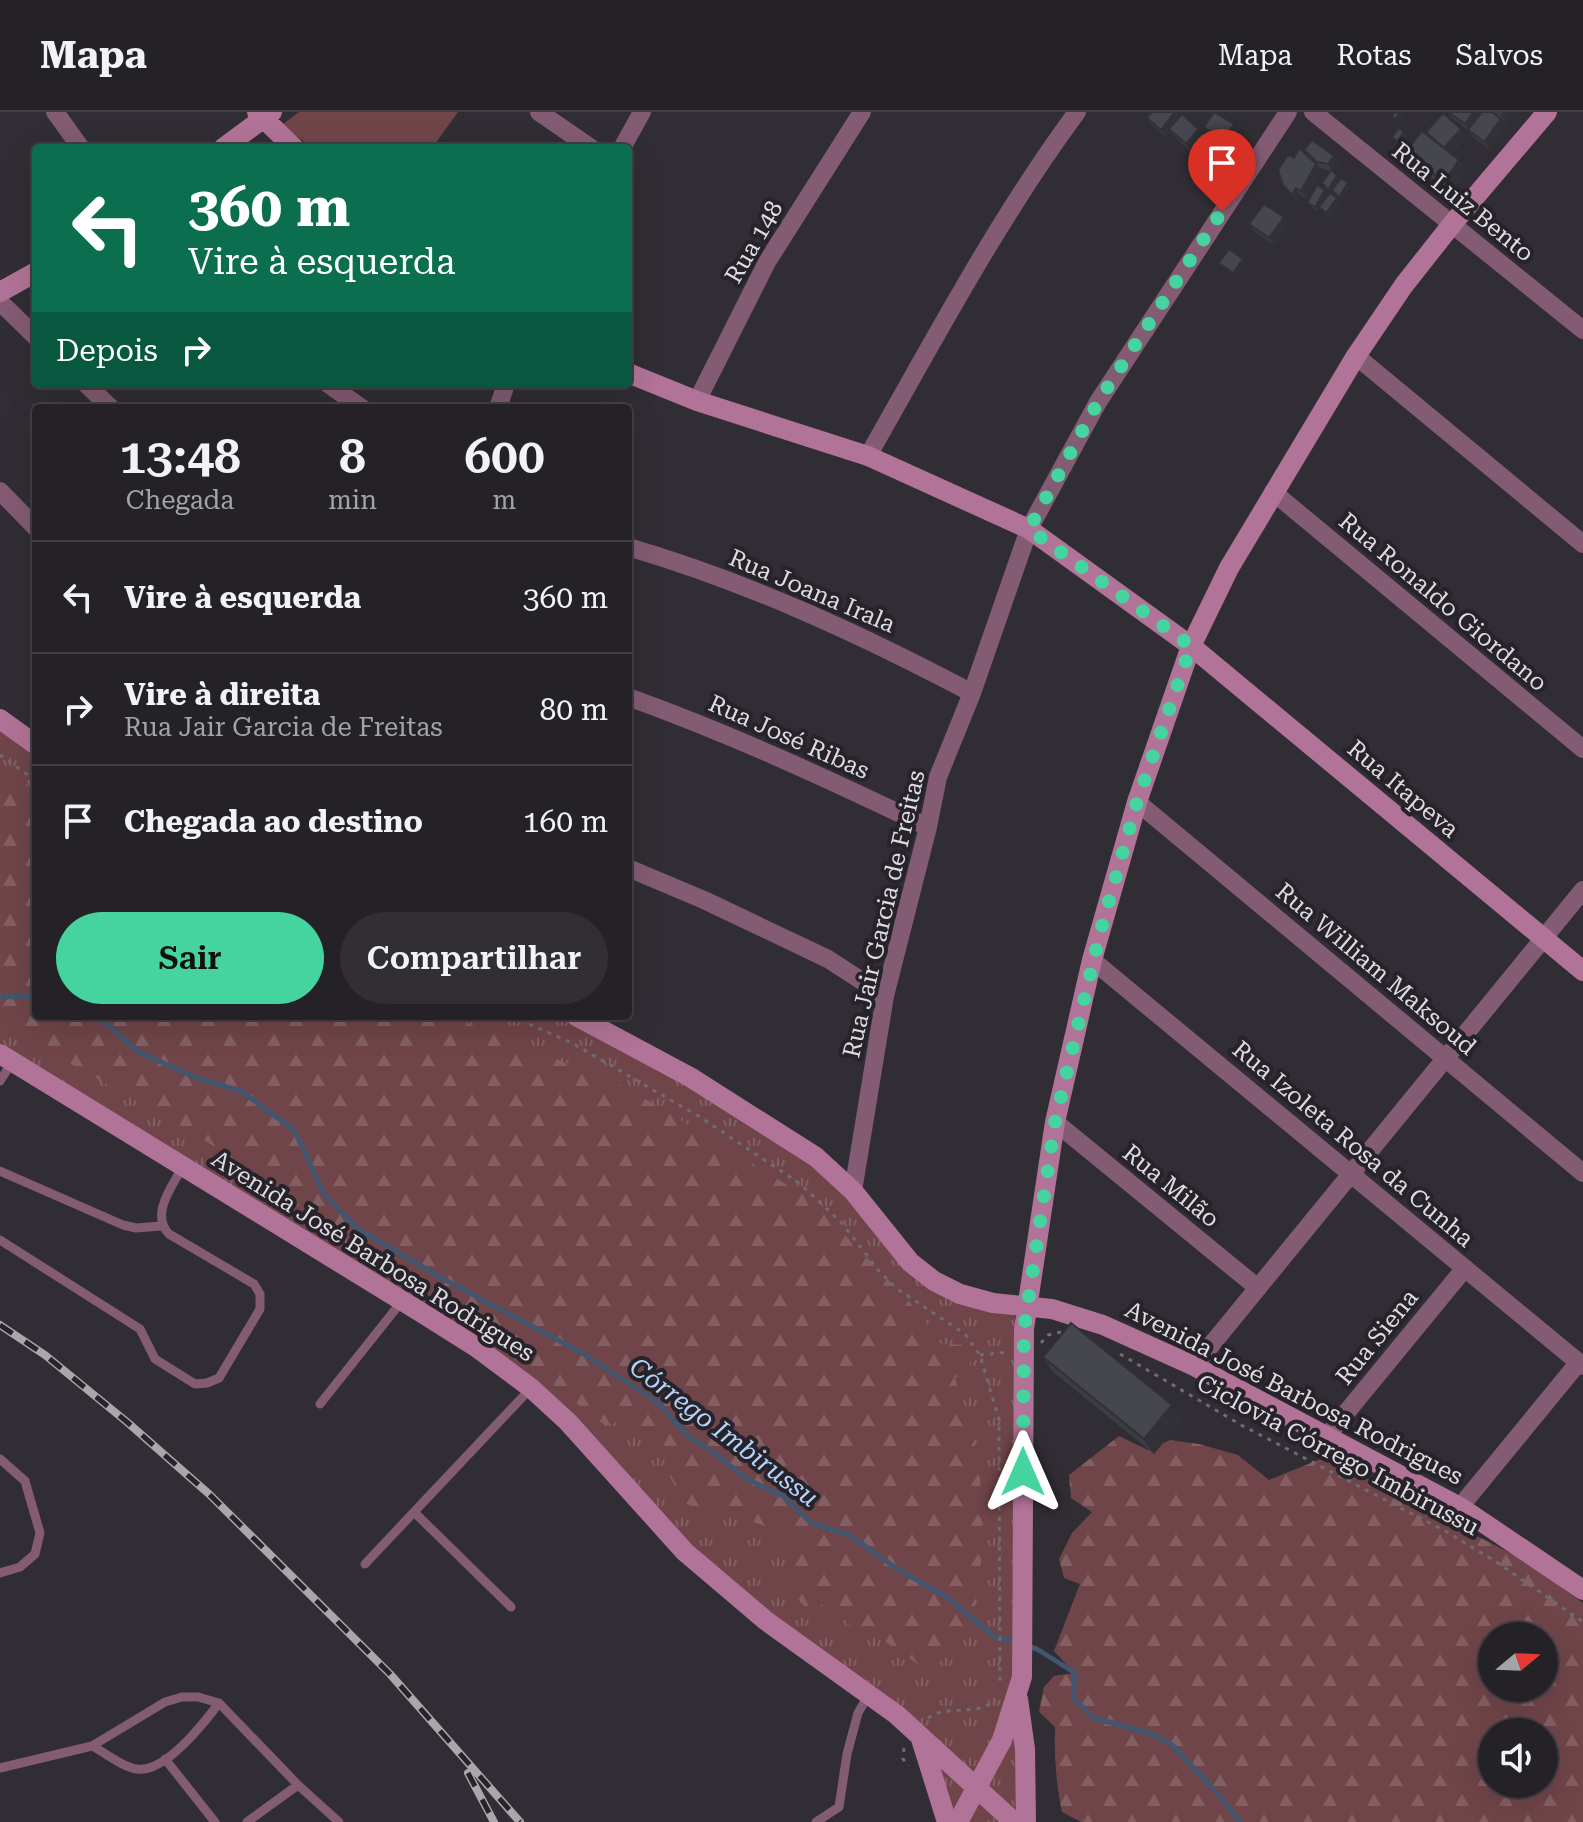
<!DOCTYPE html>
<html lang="pt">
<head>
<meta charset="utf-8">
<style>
	body { margin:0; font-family:"Roboto Serif",serif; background:#312f33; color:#f1f3f6; height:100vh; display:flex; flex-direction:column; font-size:30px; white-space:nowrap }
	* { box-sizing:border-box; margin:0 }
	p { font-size:26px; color:#a3a4a7 }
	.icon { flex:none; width:44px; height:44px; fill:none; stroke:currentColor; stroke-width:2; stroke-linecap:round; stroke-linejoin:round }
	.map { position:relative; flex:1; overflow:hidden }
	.panel { position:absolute; left:32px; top:292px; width:600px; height:616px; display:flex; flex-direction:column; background:#252227; border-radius:8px; box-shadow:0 8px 32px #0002,0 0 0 2px #423f44 }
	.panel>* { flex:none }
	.top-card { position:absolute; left:32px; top:32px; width:600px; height:244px; border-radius:8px; box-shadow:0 8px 32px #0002,0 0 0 2px #423f44; background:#0b6e4f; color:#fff; overflow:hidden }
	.needle { width:52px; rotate:71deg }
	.buttons { position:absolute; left:1478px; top:1510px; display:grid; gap:16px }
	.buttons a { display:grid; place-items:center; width:80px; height:80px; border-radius:50%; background:#252227; box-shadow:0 8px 32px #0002,0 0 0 2px #423f44; font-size:40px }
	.pin { position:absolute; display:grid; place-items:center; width:68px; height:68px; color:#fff; margin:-82px -34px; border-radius:50% 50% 50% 0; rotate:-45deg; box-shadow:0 0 8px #0007 }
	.pin .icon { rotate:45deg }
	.me { position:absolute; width:88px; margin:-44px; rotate:0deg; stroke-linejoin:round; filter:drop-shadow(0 0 6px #0008) }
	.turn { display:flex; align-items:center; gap:28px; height:168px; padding:0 24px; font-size:36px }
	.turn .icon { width:104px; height:104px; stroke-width:2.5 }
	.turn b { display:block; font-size:56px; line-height:68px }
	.then { display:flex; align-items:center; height:76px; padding:0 24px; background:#0003; gap:16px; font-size:30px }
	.eta { display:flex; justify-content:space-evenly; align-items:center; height:136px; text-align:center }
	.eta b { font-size:48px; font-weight:600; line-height:56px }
	.action { display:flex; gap:16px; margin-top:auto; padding:16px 24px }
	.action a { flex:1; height:92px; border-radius:48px; background:#45d49f; color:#111; font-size:32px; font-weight:600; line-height:92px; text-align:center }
	.action a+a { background:#312f33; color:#f1f3f6 }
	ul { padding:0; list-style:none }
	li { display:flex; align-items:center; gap:24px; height:112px; padding:0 24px; border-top:2px solid #423f44 }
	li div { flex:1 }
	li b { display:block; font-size:30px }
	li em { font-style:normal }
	header { display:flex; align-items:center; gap:48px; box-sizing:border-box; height:112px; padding:0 40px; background:#252227; border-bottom:2px solid #423f44 }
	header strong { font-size:38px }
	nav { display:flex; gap:44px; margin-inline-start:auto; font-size:28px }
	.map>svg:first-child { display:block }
	.grass { fill:url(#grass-tufts) }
	.forest { fill:url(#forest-firs); fill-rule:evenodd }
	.garden { fill:#6f4549 }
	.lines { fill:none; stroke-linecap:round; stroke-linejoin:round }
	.stream { stroke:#435670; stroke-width:5 }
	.path { stroke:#6f6b72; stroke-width:3; stroke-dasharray:4 6; stroke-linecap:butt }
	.lane { stroke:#835b72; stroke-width:9 }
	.street { stroke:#835b72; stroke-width:18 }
	.secondary { stroke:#b17397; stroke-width:20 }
	.rail-casing { stroke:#aaa6ac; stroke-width:8 }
	.rail { stroke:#27232a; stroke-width:5; stroke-dasharray:15; stroke-linecap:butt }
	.wall { fill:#3c3c43 }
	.shaded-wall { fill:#313137 }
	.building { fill:#46464e; stroke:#313137; stroke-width:2 }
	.route { stroke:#45d49f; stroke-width:14; stroke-dasharray:0 25.2 }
	.labels { text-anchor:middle; stroke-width:8; stroke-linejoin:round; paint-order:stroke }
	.street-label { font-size:24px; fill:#dfdce1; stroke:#27232a }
	.water-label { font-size:26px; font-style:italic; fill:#b3d2f8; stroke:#27232a }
</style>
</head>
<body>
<header>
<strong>Mapa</strong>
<nav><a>Mapa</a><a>Rotas</a><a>Salvos</a></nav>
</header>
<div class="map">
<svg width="1583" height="1710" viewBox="0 0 1583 1710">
	<defs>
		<pattern id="grass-tufts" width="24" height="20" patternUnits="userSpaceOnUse" patternTransform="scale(2)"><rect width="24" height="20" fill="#6f4549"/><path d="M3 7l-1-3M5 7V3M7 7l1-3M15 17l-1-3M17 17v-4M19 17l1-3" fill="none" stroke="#835f63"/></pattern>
		<pattern id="forest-firs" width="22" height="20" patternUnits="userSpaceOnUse" patternTransform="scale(2)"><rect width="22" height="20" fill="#6f4549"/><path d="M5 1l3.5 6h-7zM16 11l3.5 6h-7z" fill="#835f63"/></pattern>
	</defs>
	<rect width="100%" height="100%" fill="#312d34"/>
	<path class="grass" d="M0,610L36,636V904H573L806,1041L900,1147L1015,1194L1012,1561L1023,1710H954L910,1620L756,1504L522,1272L0,944Z"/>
	<path class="forest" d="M0,657L18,663L36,682V904H450L625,975L809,1086L924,1205L935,1231L963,1233L971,1246L969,1261L955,1266C959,1284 969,1300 972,1318C987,1390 986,1444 970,1515L949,1523L941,1549L922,1555L874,1522L854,1518C839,1500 830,1487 805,1495L796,1485L789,1426L768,1415L733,1403L708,1400L684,1391L670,1365V1336L616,1310L606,1314L484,1220L197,1023L0,912Z
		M1119,1324L1148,1338L1170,1328L1199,1332L1238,1343L1269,1368L1328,1344L1397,1383L1522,1447L1583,1491V1710H1081L1062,1700C1056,1671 1054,1644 1055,1615L1039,1600L1044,1575L1054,1564L1074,1561L1054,1539L1080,1472L1064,1466L1059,1447L1072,1421L1092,1400L1071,1386L1069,1363ZM1492,1524H1544V1576H1492ZM1492,1620H1544V1672H1492Z"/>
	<path class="garden" d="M299,0H458L432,36H312L282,13Z"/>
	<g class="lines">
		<path class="stream" d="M0,885L36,884
			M98,904L137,939L194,965L241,979L294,1018L324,1082L358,1117L440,1165L582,1241L657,1290L689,1325L716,1342L746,1367L783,1384L811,1411L849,1423L899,1458L945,1484L995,1525L1018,1531
			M1027,1534L1037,1537L1075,1561L1073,1586L1094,1606L1152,1622L1172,1633L1219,1683L1240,1710"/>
		<path class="path" d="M0,643L36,669
			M511,904L572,931L700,1005L799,1071L841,1110L879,1159L896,1176L965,1222L980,1243L999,1308L1000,1574
			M1041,1231L1048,1223L1061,1220
			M1120,1242L1243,1314L1447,1420L1498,1451L1583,1510
			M980,1243L1008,1240
			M928,1606C947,1592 976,1605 996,1588
			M904,1636L903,1647L909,1654"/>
		<path class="lane" d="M0,969L12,950
			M0,1059L123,1113L136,1116L161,1114
			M0,1128L140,1217L155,1247L195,1272L207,1271L219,1266L260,1197V1182L254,1172L169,1122C150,1102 172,1075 183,1054
			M320,1292L402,1189
			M0,1347L25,1369L40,1421L35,1442L20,1455L0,1461
			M414,1400L511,1495
			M365,1452L531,1276
			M219,1591L298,1673L339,1710
			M165,1647L215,1710
			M0,1656L92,1634L165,1590L182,1585H198L219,1591C204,1611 165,1661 137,1657C122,1655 106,1641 92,1634
			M247,1710L298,1673
			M816,1710L839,1695L847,1642L858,1601L869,1582"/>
		<path class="street" d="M55,0L81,36
			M539,0L591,36
			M1313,0L1583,218
			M622,36L642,0
			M0,190L36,225
			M1356,244L1583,432
			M86,272L111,296
			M328,272L362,296
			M697,289L767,150L862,0
			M498,296L506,272
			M868,344C934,228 998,107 1077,0
			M0,379L36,416
			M1273,380L1583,637
			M628,435C748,470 862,523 972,581
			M628,585C731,622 830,668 928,715
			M1137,690L1583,1061
			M628,756L704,788L828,847L885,884
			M1092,848L1583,1254
			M1055,1010L1258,1176
			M853,1079L885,884L928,715L938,665L972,581L1029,417L1098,290L1288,0
			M1194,1254L1583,778
			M1327,1324L1465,1156
			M1460,1395L1579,1250"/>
		<path class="secondary" d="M257,0L294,36
			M223,36L272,0
			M0,180L36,160
			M628,261L697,289L868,344L1029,417L1191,534L1583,859
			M0,607L36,633
			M576,904L690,965L816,1045L853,1079L910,1150L934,1169L960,1182L993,1191L1052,1197L1103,1213L1194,1254L1460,1395L1583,1478
			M0,942L422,1201L476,1235L531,1276L568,1310L685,1440L765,1508L897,1603L1014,1710
			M1018,1587L1025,1637L1026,1710
			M921,1627L947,1710
			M958,1710L1002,1628L1022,1565L1024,1217L1055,1010L1092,848L1137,690L1191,534L1229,456L1356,244L1404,173L1453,111L1547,0"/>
		<defs>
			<path id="rail" d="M0,1213L45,1243L127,1310L209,1382L390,1562L520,1710
				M468,1661L494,1710"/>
		</defs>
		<use href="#rail" class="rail-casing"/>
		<use href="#rail" class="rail"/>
	</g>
	<path class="wall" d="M1152,0H1186L1183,4L1203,24L1190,39L1174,24L1170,20L1166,25L1152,13L1147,6Z
		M1447,0L1501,7L1506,14L1489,37L1473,25L1468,18L1452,6Z
		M1492,0H1513L1506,10Z
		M1204,15L1239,19L1229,35L1209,22Z
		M1428,23L1466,24L1451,42L1459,48L1466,59L1451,81L1413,51L1406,40Z
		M1304,38L1339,51L1333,59L1339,67L1335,74H1350L1342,89L1332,79L1331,81L1340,90L1329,105L1319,96L1317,99L1310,94L1307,91L1325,78L1327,82L1321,93L1330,81L1322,71L1330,59L1322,57L1317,53L1321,59L1306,87L1301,83L1297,90L1283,73L1294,46L1309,45Z
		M1284,105L1289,112L1274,133L1254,119L1249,112Z
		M1043,1245L1182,1307L1154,1342L1053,1260Z"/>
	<path class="shaded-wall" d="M1175,0H1186L1166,25L1161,18Z
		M1400,0H1405L1398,10L1396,6Z
		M1474,0H1484L1470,19L1465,12Z
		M1503,0H1513L1506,10L1501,3Z
		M1501,7L1506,14L1489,37L1484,30Z
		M1234,12L1239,19L1229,35L1224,28Z
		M1198,17L1203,24L1190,39L1186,32Z
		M1461,17L1466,24L1449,43L1444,36Z
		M1404,20L1407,24L1399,33L1397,30Z
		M1334,44L1339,51L1333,59L1328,52Z
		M1459,48L1466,59L1451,81L1444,70Z
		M1316,52L1321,59L1306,87L1301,79Z
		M1337,63L1339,67L1331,81L1328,78Z
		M1348,70L1350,74L1342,89L1339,86Z
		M1296,76L1301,83L1297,90L1292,83Z
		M1325,78L1327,82L1317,99L1315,95Z
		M1337,86L1340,90L1329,105L1326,101Z
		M1284,105L1289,112L1274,133L1269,126Z
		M1243,147L1245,151L1235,164L1233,161Z
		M1172,1293L1182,1307L1154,1342L1144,1327Z"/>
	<path class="building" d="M1152,0H1175L1161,18L1147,6Z
		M1214,0L1234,12L1224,28L1204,15Z
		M1395,0H1400L1396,6H1391Z
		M1448,0H1474L1465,12Z
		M1482,0H1492L1501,7L1484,30L1468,18Z
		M1443,1L1461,17L1444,36L1426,20Z
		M1182,2L1198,17L1186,32L1169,17Z
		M1399,16L1404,20L1397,30L1392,25Z
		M1422,19L1459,48L1444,70L1406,40Z
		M1312,28L1334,44L1328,52L1317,50L1304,38Z
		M1299,36L1316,52L1301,79L1296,76L1292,83L1283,73L1278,58L1288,43L1294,46Z
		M1331,58L1337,63L1328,78L1322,71Z
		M1341,66L1348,70L1339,86L1332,78Z
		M1317,73L1325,78L1315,95L1307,91Z
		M1330,81L1337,86L1326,101L1319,95Z
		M1264,92L1284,105L1269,126L1249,112Z
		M1229,137L1243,147L1233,161L1219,151Z
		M1071,1211L1172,1293L1144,1327L1043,1245Z"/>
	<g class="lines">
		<path class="route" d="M1023,1360L1024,1217L1055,1010L1100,821L1137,690L1191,534L1029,417L1098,290L1222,99"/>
	</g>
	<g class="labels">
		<g class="street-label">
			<text transform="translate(1463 90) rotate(39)" y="8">Rua Luiz Bento</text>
			<text transform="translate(754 130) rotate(-60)" y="8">Rua 148</text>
			<text transform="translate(812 479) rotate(23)" y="8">Rua Joana Irala</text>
			<text transform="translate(1443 490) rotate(40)" y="8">Rua Ronaldo Giordano</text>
			<text transform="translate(789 625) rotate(24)" y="8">Rua José Ribas</text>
			<text transform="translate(1403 677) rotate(40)" y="8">Rua Itapeva</text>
			<text transform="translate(884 802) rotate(-77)" y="8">Rua Jair Garcia de Freitas</text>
			<text transform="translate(1376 857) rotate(40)" y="8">Rua William Maksoud</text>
			<text transform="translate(1353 1032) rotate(40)" y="8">Rua Izoleta Rosa da Cunha</text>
			<text transform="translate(1171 1074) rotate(39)" y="8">Rua Milão</text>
			<text transform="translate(373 1144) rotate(32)" y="8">Avenida José Barbosa Rodrigues</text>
			<text transform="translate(1377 1225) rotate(-51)" y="8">Rua Siena</text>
			<text transform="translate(1294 1281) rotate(27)" y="8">Avenida José Barbosa Rodrigues</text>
			<text transform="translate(1338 1343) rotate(28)" y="8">Ciclovia Córrego Imbirussu</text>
		</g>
		<g class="water-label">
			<text transform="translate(724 1320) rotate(37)" y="9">Córrego Imbirussu</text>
		</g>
	</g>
</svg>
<div class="buttons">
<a><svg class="needle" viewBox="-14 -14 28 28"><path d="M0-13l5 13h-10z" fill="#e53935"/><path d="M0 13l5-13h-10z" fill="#a3a4a7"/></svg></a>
<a><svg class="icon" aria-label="sound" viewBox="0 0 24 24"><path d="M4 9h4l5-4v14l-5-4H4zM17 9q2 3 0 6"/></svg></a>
</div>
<div class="pin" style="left:1222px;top:99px;background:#d93025"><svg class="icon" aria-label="arrive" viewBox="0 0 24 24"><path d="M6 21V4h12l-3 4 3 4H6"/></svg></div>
<svg class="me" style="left:1023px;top:1360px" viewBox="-20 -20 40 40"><path d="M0-17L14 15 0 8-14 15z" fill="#45d49f" stroke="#fff" stroke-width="4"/></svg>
<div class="top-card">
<div class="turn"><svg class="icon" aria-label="left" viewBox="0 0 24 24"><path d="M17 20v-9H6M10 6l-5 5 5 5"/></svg><div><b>360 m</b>Vire à esquerda</div></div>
<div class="then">Depois<svg class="icon" aria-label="right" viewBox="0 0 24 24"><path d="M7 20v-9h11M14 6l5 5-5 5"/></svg></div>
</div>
<section class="panel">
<div class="eta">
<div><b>13:48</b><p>Chegada</p></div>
<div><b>8</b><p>min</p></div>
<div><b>600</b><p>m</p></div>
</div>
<ul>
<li><svg class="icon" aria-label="left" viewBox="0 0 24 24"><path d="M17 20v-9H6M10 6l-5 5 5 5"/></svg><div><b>Vire à esquerda</b></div><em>360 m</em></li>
<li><svg class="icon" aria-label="right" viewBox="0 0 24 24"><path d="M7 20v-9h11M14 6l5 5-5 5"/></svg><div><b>Vire à direita</b><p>Rua Jair Garcia de Freitas</p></div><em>80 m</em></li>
<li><svg class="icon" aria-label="arrive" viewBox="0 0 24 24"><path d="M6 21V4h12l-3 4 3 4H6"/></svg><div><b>Chegada ao destino</b></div><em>160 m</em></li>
</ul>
<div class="action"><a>Sair</a><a>Compartilhar</a></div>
</section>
</div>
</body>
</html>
